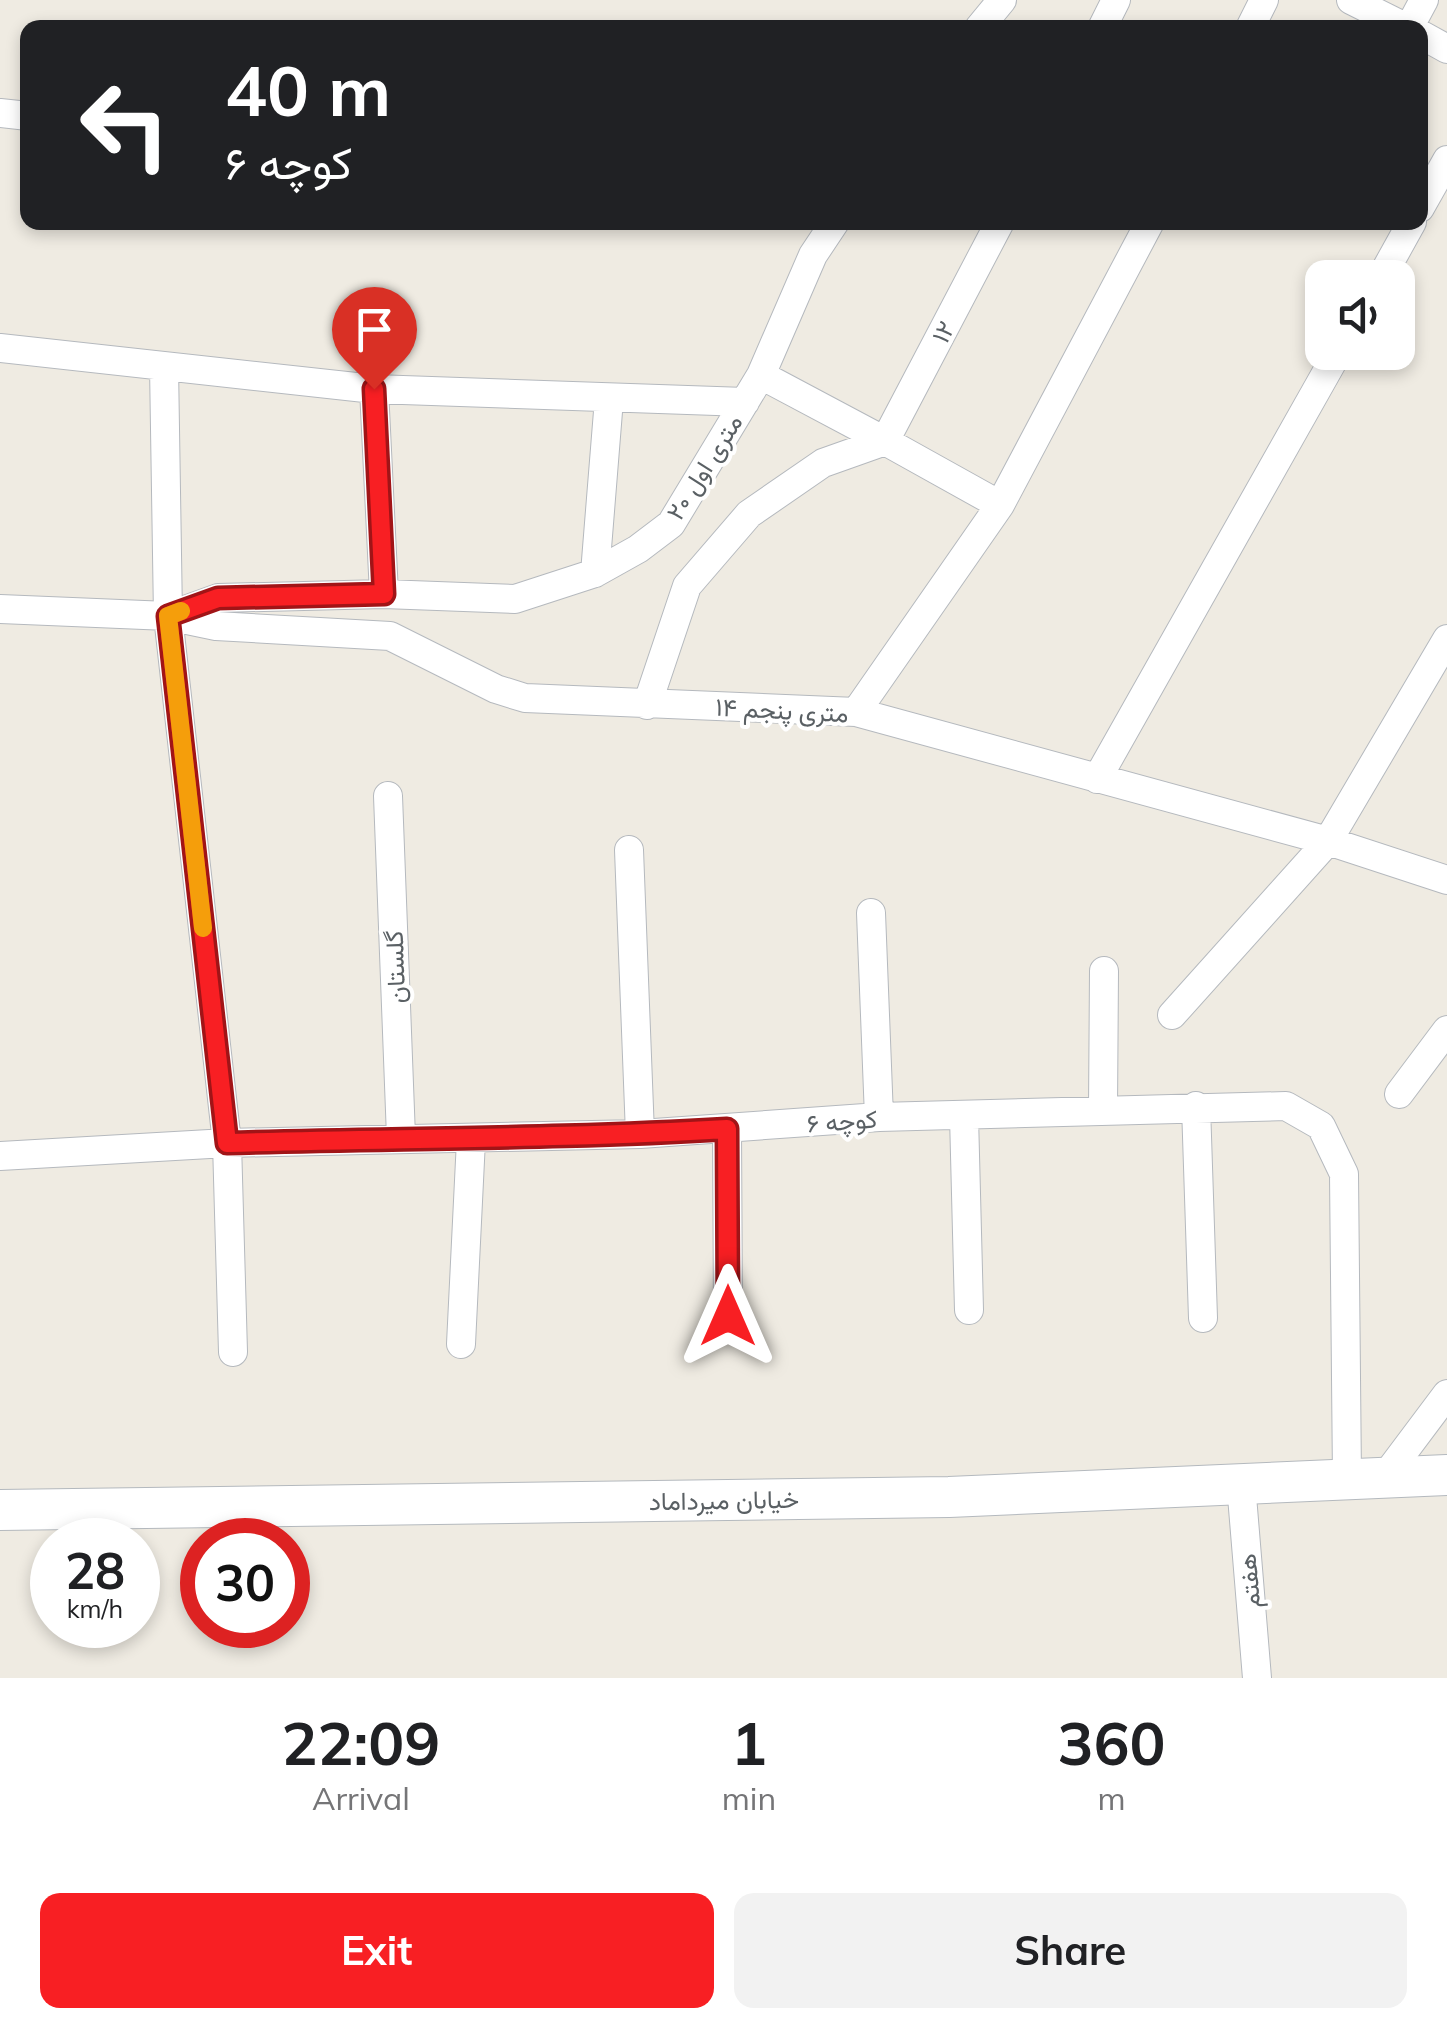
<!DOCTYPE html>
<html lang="en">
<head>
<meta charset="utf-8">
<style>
	body { margin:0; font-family:Mulish,Vazirmatn,sans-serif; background:#f2f2f2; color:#202124; height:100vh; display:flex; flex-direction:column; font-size:38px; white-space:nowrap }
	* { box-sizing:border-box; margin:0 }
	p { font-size:32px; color:#757577 }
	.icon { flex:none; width:55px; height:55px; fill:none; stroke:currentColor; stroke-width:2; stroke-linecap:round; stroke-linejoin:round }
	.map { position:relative; height:1678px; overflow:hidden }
	.sheet { display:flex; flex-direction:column; background:#fff; flex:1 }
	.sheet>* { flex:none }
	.guide { position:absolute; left:20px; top:20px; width:1408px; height:210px; border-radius:20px; box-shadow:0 5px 15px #0003; background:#202124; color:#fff; overflow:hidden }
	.tools { position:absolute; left:1305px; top:260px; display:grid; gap:20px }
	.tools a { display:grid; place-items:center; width:110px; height:110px; border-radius:20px; background:#fff; box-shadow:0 5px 15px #0003; font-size:50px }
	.speed { position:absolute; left:30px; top:1518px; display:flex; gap:20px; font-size:50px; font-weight:700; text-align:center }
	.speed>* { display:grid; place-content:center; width:130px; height:130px; border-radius:50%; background:#fff; box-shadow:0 5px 15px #0003; line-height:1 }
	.speed small { font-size:25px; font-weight:400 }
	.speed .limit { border:15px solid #d22; background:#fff; color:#111 }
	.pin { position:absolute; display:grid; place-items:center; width:85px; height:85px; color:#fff; margin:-102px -42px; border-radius:50% 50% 50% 0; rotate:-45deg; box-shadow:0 0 10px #0007 }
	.pin .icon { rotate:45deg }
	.me { position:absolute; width:110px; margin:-55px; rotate:0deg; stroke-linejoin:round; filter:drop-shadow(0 0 8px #0008) }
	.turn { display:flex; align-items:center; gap:35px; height:210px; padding:0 40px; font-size:45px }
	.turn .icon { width:130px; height:130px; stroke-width:2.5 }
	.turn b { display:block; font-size:70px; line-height:85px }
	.eta { display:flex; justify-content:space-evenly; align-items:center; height:170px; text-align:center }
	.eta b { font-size:60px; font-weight:700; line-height:70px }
	.primary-button { display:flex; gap:20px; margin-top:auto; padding:20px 40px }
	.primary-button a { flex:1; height:115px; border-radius:20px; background:#f81f23; color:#fff; font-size:40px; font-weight:700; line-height:115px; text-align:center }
	.primary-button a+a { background:#f2f2f2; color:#202124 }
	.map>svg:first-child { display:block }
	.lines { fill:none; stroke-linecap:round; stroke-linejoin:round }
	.street-casing { stroke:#b5b9be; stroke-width:30 }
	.secondary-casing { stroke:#b4b9be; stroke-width:42 }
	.street { stroke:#fff; stroke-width:28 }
	.secondary { stroke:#fff; stroke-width:40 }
	.route-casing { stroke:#a11417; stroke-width:25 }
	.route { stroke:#f81f23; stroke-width:18 }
	.slow { stroke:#f59e0b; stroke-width:18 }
	.labels { text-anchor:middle; stroke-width:8; stroke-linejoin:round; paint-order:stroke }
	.street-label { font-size:25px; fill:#5a6064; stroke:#fff }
</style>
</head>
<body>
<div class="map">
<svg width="1447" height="1678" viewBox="0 0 1447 1678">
	<rect width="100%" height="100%" fill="#efebe2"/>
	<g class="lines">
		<defs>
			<path id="street" d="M1351,0L1407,28
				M979,28L1002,0
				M1102,28L1116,0
				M1250,28L1264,0
				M1409,28L1424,0
				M1420,34L1447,49
				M0,113L28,116
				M1420,208L1447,160
				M1381,278L1412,222
				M0,348L374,389L745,402
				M164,366L168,616L227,1143L233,1352
				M761,375L885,441L1000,222
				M374,389L384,594
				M595,573L609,399
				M0,609L168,616L218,598L384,594L515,599L595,573L638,549L671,524L761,375L813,255L835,222
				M168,616L216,626L390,636L496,689L525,698L856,712L1328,841L1447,880
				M647,705L687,586L749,514L823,463L885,441L1000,505
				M856,712L1000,505L1150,222
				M1097,779L1338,352
				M388,796L401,1137
				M629,850L640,1134
				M871,913L879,1117
				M1172,1015L1328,841L1447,639
				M1399,1094L1447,1030
				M1196,1106L1203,1318
				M1103,1111L1104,971
				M964,1116L969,1310
				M727,1129L728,1316
				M0,1156L227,1143L640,1134L879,1117L1286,1106L1321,1126L1344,1174L1347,1478
				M461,1344L471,1140
				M1384,1478L1447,1394
				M1241,1484L1257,1678"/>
			<path id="secondary" d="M0,1510L949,1497L1447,1475"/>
		</defs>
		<use href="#street" class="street-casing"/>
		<use href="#secondary" class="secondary-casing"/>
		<use href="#street" class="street"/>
		<use href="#secondary" class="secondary"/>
	</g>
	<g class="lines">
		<defs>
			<path id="route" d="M374,389L384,594L218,598L168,616L227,1143C394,1138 560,1139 727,1129L728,1316"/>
		</defs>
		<use href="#route" class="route-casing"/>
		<use href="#route" class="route"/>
		<path class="slow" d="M181,611L168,616L203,928"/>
	</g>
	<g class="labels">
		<g class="street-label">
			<text transform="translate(943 332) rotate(-62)" y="9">۱۲</text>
			<text transform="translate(704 467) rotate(-58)" y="9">۲۰ متری اول</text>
			<text transform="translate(782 710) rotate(3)" y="9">۱۴ متری پنجم</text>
			<text transform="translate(395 967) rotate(-92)" y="9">گلستان</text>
			<text transform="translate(842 1121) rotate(-4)" y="9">کوچه ۶</text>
			<text transform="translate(724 1500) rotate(-1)" y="9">خیابان میرداماد</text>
			<text transform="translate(1249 1581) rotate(-95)" y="9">هفتم</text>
		</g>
	</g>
</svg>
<div class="tools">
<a><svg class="icon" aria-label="sound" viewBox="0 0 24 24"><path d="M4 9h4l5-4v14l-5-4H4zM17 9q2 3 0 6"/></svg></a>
</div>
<div class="speed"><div>28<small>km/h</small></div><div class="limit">30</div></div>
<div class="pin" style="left:374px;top:389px;background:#d93025"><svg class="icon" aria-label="arrive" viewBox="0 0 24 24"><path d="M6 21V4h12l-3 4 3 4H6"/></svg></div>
<svg class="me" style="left:728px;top:1316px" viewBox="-20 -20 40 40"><path d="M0-17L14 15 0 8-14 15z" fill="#f81f23" stroke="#fff" stroke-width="4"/></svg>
<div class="guide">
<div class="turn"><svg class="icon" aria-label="left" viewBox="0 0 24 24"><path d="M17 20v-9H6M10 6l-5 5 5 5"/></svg><div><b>40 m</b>کوچه ۶</div></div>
</div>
</div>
<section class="sheet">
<div class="eta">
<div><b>22:09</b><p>Arrival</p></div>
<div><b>1</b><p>min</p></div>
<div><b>360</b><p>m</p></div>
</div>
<div class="primary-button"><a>Exit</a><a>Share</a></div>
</section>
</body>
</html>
